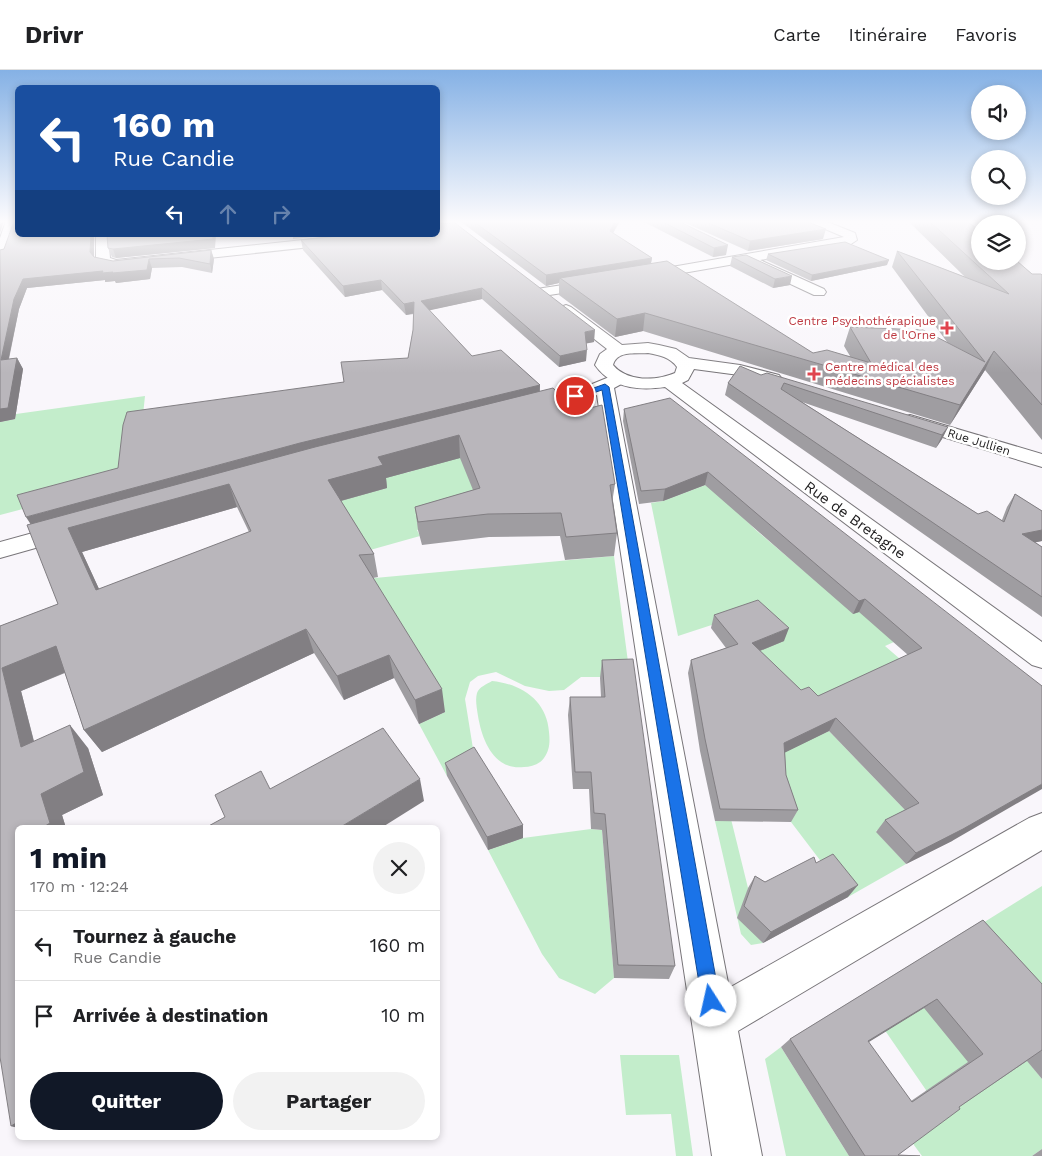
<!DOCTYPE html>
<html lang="fr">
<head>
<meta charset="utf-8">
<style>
	body { margin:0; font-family:"Work Sans",sans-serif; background:#f2f2f2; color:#202124; height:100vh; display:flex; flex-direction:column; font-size:19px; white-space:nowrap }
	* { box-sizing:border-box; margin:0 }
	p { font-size:16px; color:#757577 }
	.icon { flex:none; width:28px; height:28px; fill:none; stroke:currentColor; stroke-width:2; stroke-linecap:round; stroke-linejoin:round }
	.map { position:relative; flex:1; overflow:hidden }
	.details { position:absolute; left:15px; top:755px; width:425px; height:315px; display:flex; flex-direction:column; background:#fff; border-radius:8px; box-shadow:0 2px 8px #0003 }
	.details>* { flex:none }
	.banner { position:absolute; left:15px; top:15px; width:425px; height:152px; border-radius:8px; box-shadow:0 2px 8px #0003; background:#1a4fa0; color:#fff; overflow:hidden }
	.tools { position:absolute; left:971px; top:15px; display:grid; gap:10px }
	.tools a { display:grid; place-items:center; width:55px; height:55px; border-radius:50%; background:#fff; box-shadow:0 2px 8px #0003; font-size:25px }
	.pin { position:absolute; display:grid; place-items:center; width:42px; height:42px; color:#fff; margin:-21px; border:2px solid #fff; border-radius:50%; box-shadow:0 1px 5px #0007 }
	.me { position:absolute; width:55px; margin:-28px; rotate:350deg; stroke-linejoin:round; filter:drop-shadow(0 0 4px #0008) }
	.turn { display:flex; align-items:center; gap:18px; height:105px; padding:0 15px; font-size:22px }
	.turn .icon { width:65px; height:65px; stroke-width:2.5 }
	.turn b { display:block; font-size:35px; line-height:42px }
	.lanes { display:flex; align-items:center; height:48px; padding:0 15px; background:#0003; justify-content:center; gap:25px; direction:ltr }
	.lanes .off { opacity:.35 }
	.round { display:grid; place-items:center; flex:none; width:52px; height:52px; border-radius:26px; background:#f2f2f2 }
	.summary { display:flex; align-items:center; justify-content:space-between; height:85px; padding:0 15px }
	h1 { font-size:30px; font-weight:700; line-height:38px; color:#111827 }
	.button { display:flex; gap:10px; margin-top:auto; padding:10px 15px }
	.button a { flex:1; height:58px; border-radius:30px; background:#111827; color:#fff; font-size:20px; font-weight:700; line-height:58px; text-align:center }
	.button a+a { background:#f2f2f2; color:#202124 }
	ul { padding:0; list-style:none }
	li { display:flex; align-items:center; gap:15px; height:70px; padding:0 15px; border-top:1px solid #e0e0e0 }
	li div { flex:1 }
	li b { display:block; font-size:19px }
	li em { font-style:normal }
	header { display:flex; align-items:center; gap:30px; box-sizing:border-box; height:70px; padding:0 25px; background:#fff; border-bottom:1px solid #e0e0e0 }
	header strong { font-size:24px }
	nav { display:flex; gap:28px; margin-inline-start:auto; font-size:18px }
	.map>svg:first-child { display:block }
	.green { fill:#c3edcb }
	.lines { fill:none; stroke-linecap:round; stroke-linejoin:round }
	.street-casing { stroke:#787579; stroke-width:2 }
	.secondary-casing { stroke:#787579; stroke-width:2 }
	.street { fill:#fff; fill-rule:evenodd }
	.secondary { fill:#fff; fill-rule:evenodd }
	.wall { fill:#9f9da1; fill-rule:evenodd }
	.shaded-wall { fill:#827f83 }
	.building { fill:#b9b6bb; stroke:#827f83; fill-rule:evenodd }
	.route { fill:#1a73e8; stroke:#114b97 }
	.health-dot { fill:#e0444e; stroke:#fff; stroke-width:2 }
	.labels { text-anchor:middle; stroke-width:5; stroke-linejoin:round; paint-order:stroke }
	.far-health-label { font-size:12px; fill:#be3a42; stroke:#fff; text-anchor:end }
	.far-street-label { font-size:12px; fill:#1c1b1c; stroke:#fff }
	.street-label { font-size:15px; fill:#1c1b1c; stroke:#fff }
</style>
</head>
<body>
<header>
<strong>Drivr</strong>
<nav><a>Carte</a><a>Itinéraire</a><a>Favoris</a></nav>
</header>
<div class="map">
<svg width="1042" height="1086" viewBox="0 0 1042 1086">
	<rect width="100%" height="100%" fill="#f9f6fb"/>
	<path class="green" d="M145,326L142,354L129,399L57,430L0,445V352L15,349L16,344Z
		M531,372L440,453L417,460L420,466L363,482L324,423L371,422L387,418L381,408L405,401L406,403L445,390Z
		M708,414L757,461L804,501L905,567L885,576L907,595L826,633L749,591L730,549L678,566L651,433L663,431Z
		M614,486L630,607H581L564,620L549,621L525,616L496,602L478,606L470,612L465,629L475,691L447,706L419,654L445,642L364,509Z
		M492,611C522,614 547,631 549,662C550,671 550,680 544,688C540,694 531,697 524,697C494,701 482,670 478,646C477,639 475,630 477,623C479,617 487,614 492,611Z
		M829,661L908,743L876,761L906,794L848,827L791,752L780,717L778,684Z
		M731,749L748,818L741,848L763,873L751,875L741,864L715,751Z
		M591,759L602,760L614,908L595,924L559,908L542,884L488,780L523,768Z
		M1042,816V942L970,861Z
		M925,925L1025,988L1042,1009V1079L1032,1086H922L911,1071L926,1020L862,927Z
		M781,977L849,1086H786L765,989Z
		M620,985H679L693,1086H676L671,1044L626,1045Z"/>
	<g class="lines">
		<defs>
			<path id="street" d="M6,151L18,152L7,186L0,190V168Z
				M809,151H825L855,163L857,170L851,174L760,190L824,219L826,222L824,225H814L752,196L750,193L752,191L643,210L636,206L643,202L844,167L811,153Z
				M96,165H108L110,188L116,190L350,165H391L385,169L116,198L98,194L96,191Z
				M596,210L601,211L603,214L601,217L543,226L538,225L536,222L538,219L543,218Z
				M619,303L625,304L628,308L625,312L614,318L729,918L1029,748L1042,743V780L738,961L762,1086H712L597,325L529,344L522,342L519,338L522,334L580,319Z
				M69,453L78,456L81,461L78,466L0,488V472Z"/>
			<path id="secondary" d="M566,235L571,237L622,275L648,273L659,275L676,279L689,288L740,295L779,305L782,309L779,313L773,314L739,305L694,299L688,310L682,313L1042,572V598L1032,595L665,317C638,321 611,318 595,295L600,284L607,279L561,243L558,240L561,237ZM648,283C659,285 670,287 677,297L675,303C656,311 627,312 613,295C617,280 636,284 648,283Z
				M910,345L1042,384V397L903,355L900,351L903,347Z"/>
		</defs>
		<use href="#street" class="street-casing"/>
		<use href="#secondary" class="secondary-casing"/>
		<use href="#street" class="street"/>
		<use href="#secondary" class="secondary"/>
	</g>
	<path class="wall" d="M438,151H444V153L441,154L594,272L586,273V291L559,297L482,229L429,240L472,286L540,315V322L615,414L612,433L617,463L614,486L565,490L560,466L489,467L422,475L418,460L415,437L473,420L460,388L386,408L387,418L341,431L374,484L378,507L373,508L445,642L419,654L394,608L344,630L314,583L102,682L84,660L65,603L21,621L34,671L88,678L103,725L62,745L66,758H18V1058L11,1056L0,556L58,534L30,454L118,398L344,312L408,288L413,260L414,244L406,245L382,220L345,227L303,180L301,170L438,165ZM237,437L249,462L99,519L82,482Z
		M460,151H620L613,163L652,188L651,193L813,283L850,286L844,276L850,257L947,272L892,197L897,181L965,207L908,151H967L1032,204L1042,205V370L985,300L950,355L643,261L615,267L559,225V213L546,216Z
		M642,151H678L726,185L713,187Z
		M681,151H805L823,169L748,181Z
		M94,165V187L113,191L211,180L214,189L212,203L182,197L152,198L150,209L116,213L115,211L105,212V210L27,218L19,239L9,289L17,288L23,299L15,349L0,352V180Z
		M108,178H215L116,188L112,187Z
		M768,184L887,195L811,211L766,190Z
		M732,187L790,215L773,218L730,196Z
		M761,305L948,357L942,369L936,378L802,332L978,444L1002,450L1007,437L1015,424L1042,441V471L1035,472L1042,477V547L725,325L728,313Z
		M624,339L1042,616L952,771L906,794L876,762L885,750L905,740L829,661L785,682L786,705L798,740L791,752L715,751L700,681L688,603L691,590L726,578L711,558L714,545L784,571L760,581L801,620L818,626L908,585L859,542L853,544L705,415L663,431L639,434L623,351Z
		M602,590L675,896L669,909L614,908L602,760L591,759L589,719H573L568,645L570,627H601L600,608Z
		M445,693L523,755V768L488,780L447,706Z
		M816,793L848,827L763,873L737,848L748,818L755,806L765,812Z
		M983,850L1042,914V1009L1027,991L959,1037L898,1085L920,1086H849L781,977L790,969ZM924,938L968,992L911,1031L868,972Z
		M1042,1079V1086H1032Z"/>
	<path class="shaded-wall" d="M0,151H4L0,163Z
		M438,151H444V153L438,155Z
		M615,151H620L609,170L610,161Z
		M826,159L823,169L748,181L750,171Z
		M91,165H94V191L90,182Z
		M213,165H216L215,178L116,188L113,179Z
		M293,165H332L293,169Z
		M728,175L726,185L713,187L714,178Z
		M211,180L214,189L212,203L210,194Z
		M652,188L650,198L560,208L559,213L546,216V205Z
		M149,189L152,198L150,209L116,213L115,211L105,212V210L27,218L19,239L6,301L1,290L14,229L23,209Z
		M889,190L887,195L811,211L812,205Z
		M792,206L790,215L773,218L775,209Z
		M381,210L382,220L345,227L343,216Z
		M482,218V229L422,242L421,231Z
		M414,232L415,243L406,245L404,234Z
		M645,243L643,261L615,267L617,249Z
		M595,260L594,272L584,274L585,262Z
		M587,280L586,291L559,297L560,286Z
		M994,281L985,300L950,355L960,335Z
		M17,288L23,299L15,349L0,352V354V339Z
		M540,315L539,327L35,461L26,447L300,373Z
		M948,357L942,369L936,378L942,365Z
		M459,365L460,388L386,408L387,418L333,433L328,410L378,387Z
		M708,402L705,415L663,431L665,419Z
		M229,414L237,437L82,482L110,543L96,520L68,458Z
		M1042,460V471L1013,477L1022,464Z
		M865,529L859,542L853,544L859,531Z
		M789,558L784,571L747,586L752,573Z
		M306,559L314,583L102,682L84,660Z
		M56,576L73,599L21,621L41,700L21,677L2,598Z
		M389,585L394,608L344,630L337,606Z
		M442,619L445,642L419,654L415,630Z
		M836,648L829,661L778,686L784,673Z
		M70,655L88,678L103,725L62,745L66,758L42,757L41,724Z
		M420,709L424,731L381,758H339Z
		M1042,714V719L952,771L906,794L916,783Z
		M523,755V768L488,780L487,767Z
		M858,815L848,827L763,873L771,862Z
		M937,929L924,938L856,980L868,971Z
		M18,1052V1058L11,1056Z"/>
	<path class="building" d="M14,151H18V165H91L90,182L94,187L113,191L211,180L210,194L179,188L149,189L147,200L112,203L113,202L102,203L103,201L23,209L14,229L1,290L17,288L8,338L0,339V180L4,179Z
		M473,151H615L610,161L652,188L546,205Z
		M661,151H678L728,175L714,178Z
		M704,151H805L826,159L750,171Z
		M929,151H967L980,161V191H1017L1032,204H1041L1042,205V335L994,281L960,335L645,243L617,249L560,208L667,191L813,283L827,280L871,293L850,257L923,260L985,292L897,181L1009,224Z
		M455,153L595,260L585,262L587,280L560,286L482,218L421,231L472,286L501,280L540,315L300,373L26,447L17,425L118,398L123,355L127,342L344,312L341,292L408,288L413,260L414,232L404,234L381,210L343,216L301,170L349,165H438V154Z
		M107,165H213V169L113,179L108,178Z
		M845,172L889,190L812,205L768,184Z
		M746,185L792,206L775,209L732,187Z
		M740,296L761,305L767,303L948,357L942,365L784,313L781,319L978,444L987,441L1004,452L1015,424L1042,441V460L1022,464L1042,477V527L728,313Z
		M553,318L578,341L602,335L615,414L610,415L617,463L566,467L561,443L488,444L418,452L415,437L480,418L459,365L378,387L383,395L328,410L374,484L359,485L442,619L415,630L389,585L337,606L306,559L84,660L56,576L2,598L21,677L70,655L84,702L41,724L50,753L42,758H18V1052L11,1056L0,987V556L58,534L27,455L315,377ZM229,414L251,461L96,520L68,458Z
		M670,328L1042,616V714L963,759L916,783L885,750L919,733L836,648L784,673L786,705L798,740L720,739L705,669L691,590L738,574L714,545L758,530L789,558L752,573L801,620L809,617L818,626L922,578L865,529L859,531L708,402L665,419L641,421L624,339Z
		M633,589L675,896L618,895L605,744L594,743L591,702H575L570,627H605L602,590Z
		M383,658L420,709L339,758H205L225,747L215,725L261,701L270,719Z
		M474,677L523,755L487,767L445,693Z
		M833,784L858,815L771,862L744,836L755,806L765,812L814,787L816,793Z
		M983,850L1042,914V980L959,1037L960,1039L898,1085L920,1086H865L790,969ZM937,929L983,984L912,1032L868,971Z"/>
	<linearGradient id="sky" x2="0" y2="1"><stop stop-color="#85b1e5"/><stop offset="0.5" stop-color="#fcfbfd"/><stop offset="1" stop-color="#fcfbfd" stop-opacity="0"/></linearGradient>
	<rect width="1042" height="303" fill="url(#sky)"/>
	<path class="route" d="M605,314L609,317L720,931L717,937L711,940L705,937L702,931L602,320L575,329L571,326Z"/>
	<g class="health-dot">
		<path d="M944.5 250.5h5v5h5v5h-5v5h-5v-5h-5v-5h5z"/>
		<path d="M811.5 296.5h5v5h5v5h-5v5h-5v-5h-5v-5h5z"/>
	</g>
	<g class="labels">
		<g class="far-health-label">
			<text x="936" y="255">Centre Psychothérapique<tspan x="936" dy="14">de l'Orne</tspan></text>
			<text x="825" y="301" text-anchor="start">Centre médical des<tspan x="825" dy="14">médecins spécialistes</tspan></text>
		</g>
		<g class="far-street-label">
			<text transform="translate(979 372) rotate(17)" y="4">Rue Jullien</text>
		</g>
		<g class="street-label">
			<text transform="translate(855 450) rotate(36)" y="5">Rue de Bretagne</text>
		</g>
	</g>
</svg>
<div class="tools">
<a><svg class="icon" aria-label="sound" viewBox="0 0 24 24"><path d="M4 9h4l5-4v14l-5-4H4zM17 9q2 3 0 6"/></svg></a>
<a><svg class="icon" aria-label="search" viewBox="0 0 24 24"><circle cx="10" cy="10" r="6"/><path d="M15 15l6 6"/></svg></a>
<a><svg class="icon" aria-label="layers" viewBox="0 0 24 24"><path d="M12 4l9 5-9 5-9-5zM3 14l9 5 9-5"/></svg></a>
</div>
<div class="pin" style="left:575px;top:326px;background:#d93025"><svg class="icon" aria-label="arrive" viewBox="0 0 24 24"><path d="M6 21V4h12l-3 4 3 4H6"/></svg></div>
<svg class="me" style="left:711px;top:931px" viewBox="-20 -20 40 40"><circle r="19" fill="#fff"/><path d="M0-13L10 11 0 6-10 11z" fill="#1a73e8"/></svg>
<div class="banner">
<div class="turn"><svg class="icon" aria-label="left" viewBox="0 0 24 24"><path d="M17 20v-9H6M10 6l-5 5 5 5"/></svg><div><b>160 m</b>Rue Candie</div></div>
<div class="lanes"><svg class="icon" aria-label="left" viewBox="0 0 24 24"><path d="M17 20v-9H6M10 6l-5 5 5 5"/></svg><svg class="icon off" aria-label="ahead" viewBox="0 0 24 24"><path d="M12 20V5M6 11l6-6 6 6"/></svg><svg class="icon off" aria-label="right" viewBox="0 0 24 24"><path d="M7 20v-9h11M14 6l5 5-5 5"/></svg></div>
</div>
<section class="details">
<div class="summary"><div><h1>1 min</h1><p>170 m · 12:24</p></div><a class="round"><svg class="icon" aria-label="close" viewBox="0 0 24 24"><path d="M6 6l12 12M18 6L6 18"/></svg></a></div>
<ul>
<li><svg class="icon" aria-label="left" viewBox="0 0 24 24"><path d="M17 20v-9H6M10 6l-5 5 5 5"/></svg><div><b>Tournez à gauche</b><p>Rue Candie</p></div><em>160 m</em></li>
<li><svg class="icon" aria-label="arrive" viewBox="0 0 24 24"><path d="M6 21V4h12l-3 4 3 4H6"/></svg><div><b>Arrivée à destination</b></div><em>10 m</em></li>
</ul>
<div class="button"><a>Quitter</a><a>Partager</a></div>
</section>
</div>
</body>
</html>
